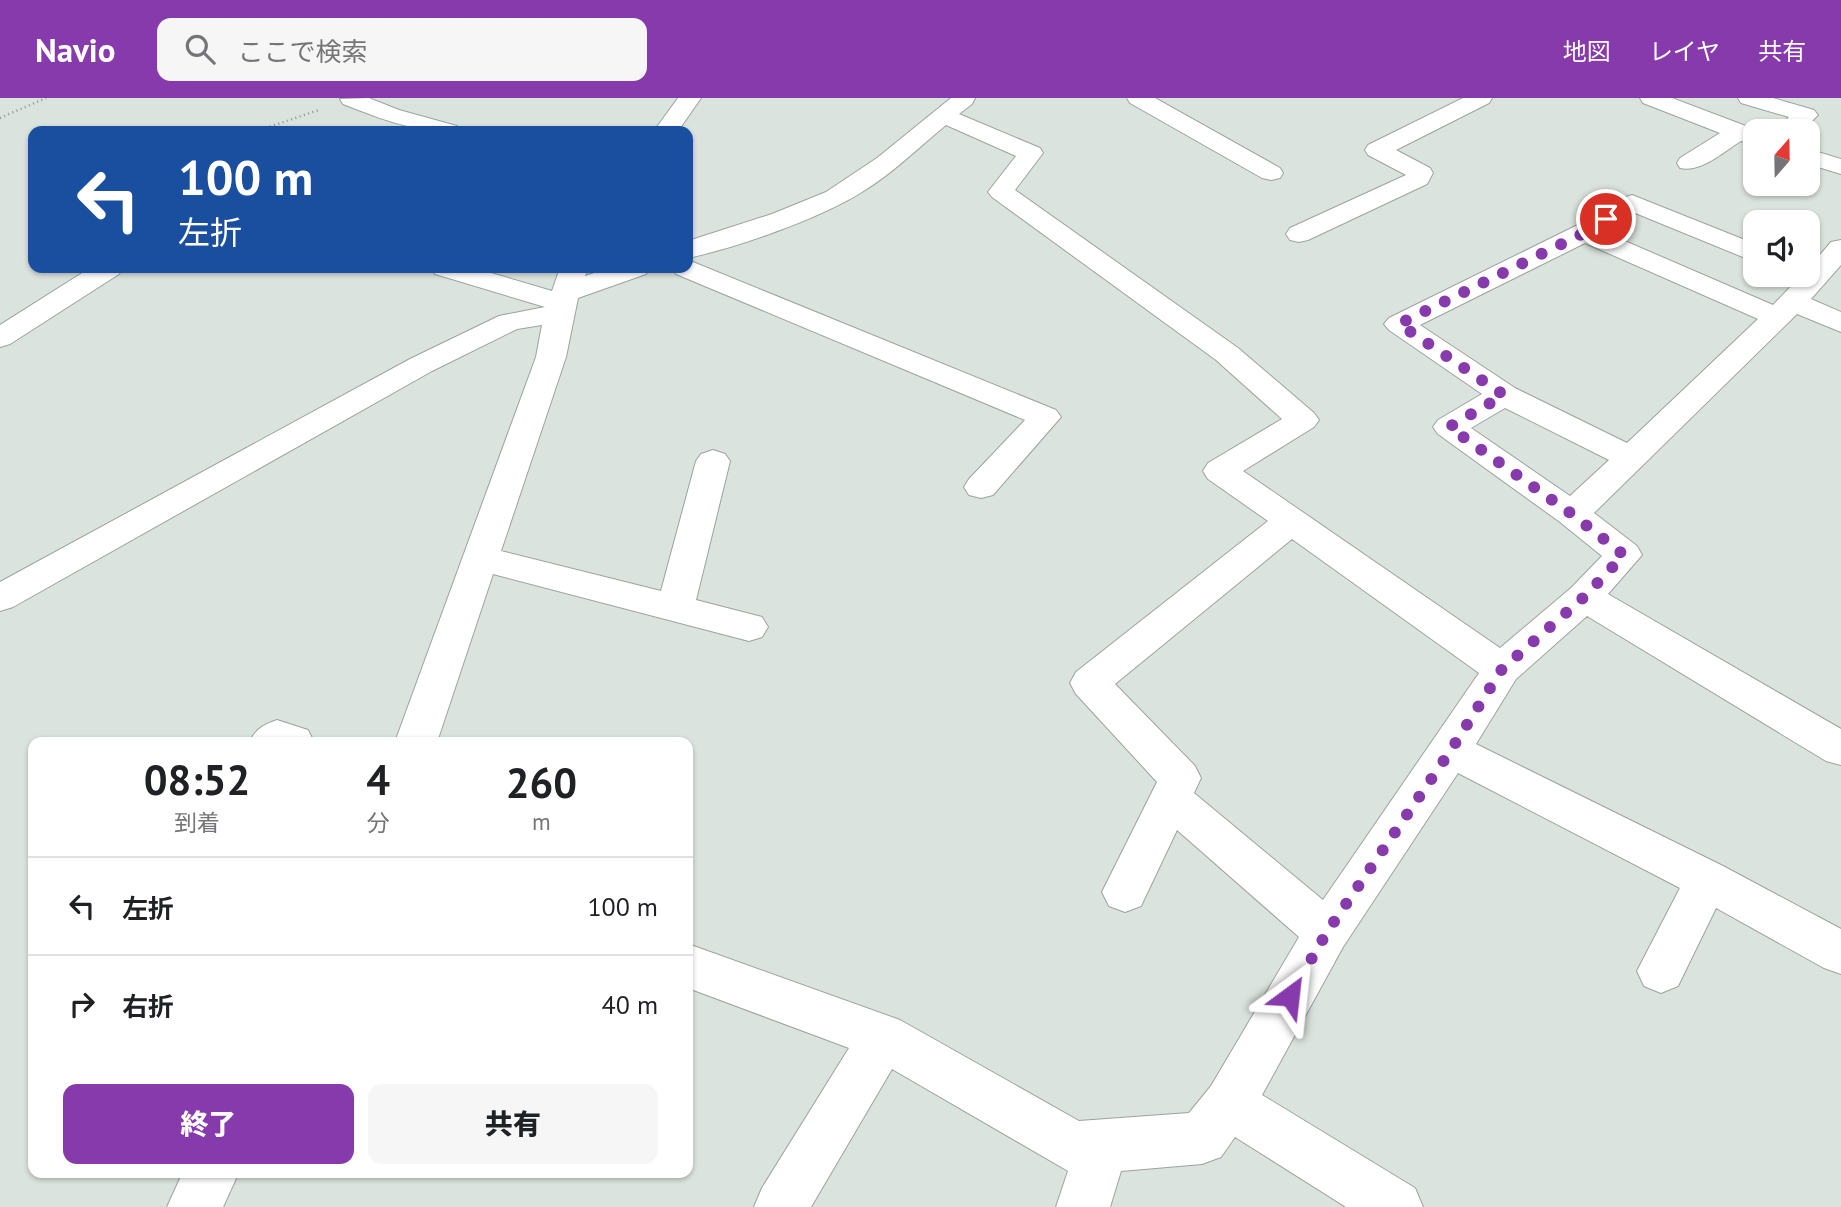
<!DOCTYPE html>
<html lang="ja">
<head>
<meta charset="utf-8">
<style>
	body { margin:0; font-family:"PT Sans","Noto Sans JP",sans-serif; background:#f6f6f6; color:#202124; height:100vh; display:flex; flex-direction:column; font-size:26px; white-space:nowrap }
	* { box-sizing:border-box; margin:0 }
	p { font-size:23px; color:#757577 }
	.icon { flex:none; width:38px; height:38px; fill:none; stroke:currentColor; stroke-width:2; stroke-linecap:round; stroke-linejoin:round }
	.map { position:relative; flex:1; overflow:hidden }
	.panel { position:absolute; left:28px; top:639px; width:665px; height:441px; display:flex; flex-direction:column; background:#fff; border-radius:14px; box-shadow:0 2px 5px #0004 }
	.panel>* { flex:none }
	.banner { position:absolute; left:28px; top:28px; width:665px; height:147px; border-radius:14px; box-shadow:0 2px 5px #0004; background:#1a4fa0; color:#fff; overflow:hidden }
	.needle { width:46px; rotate:20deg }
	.tools { position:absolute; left:1743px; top:21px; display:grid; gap:14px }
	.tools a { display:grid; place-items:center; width:77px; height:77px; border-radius:14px; background:#fff; box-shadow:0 2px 5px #0004; font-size:35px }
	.pin { position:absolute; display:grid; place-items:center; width:60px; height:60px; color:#fff; margin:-30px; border:4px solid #fff; border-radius:50%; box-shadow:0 2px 7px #0007 }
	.me { position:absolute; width:77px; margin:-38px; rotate:30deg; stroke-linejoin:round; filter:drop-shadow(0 0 5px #0008) }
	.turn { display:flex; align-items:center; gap:24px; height:147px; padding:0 35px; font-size:32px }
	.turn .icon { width:91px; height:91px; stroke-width:2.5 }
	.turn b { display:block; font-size:49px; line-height:60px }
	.eta { display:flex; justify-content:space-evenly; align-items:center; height:119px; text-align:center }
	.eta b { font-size:42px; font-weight:800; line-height:49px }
	.cta { display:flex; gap:14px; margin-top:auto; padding:14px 35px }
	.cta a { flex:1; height:80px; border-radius:14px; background:#873aab; color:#fff; font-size:28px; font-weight:800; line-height:80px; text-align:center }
	.cta a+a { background:#f6f6f6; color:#202124 }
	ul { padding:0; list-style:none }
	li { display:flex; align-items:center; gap:21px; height:98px; padding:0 35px; border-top:2px solid #e0e0e0 }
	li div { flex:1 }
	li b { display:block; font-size:26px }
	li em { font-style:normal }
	header { display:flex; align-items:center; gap:42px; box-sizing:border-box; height:98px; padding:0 35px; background:#873aab; color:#fff }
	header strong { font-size:33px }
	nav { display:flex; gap:38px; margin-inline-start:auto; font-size:24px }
	.search { width:490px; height:63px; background:#f6f6f6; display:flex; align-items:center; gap:18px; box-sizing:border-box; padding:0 24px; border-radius:14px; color:#757577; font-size:26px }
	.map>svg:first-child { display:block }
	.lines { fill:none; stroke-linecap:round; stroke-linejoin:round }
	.minor-casing { stroke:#9ca39f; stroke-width:2 }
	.path { stroke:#8e9490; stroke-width:2.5; stroke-dasharray:1 3.5; stroke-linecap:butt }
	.minor { fill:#fff; fill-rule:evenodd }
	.route { stroke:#873aab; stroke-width:12; stroke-dasharray:0 21.6 }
</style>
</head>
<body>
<header>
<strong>Navio</strong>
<div class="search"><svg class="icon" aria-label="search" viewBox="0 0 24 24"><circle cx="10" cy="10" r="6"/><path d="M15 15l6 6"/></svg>ここで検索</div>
<nav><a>地図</a><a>レイヤ</a><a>共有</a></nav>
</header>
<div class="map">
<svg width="1841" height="1109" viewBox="0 0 1841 1109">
	<rect width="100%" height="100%" fill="#dbe3de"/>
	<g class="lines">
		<defs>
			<path id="minor" d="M369,0L399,12L457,28L461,33C416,35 384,22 343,6L340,1Z
				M678,0H701L678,33H654Z
				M951,0H975L972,6L959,16L1040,50L1043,55L1015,92L1238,250L1314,315L1319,322L1314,329L1243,373L1500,550L1571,490L1602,458L1560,424L1438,336L1433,329L1438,322L1482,296L1389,232L1384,226L1389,220L1606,113L1615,115L1619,121L1604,134L1773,207L1802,177H1808V171L1831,144L1841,142V167L1811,201L1841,214V234L1797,216L1594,415L1637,448L1642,457L1608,496L1841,631V667L1826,663L1587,518L1516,581L1476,646L1723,768L1841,831V876L1824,870L1716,810L1678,888L1661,895L1644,888L1637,873L1680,790L1458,675L1343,849L1262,997L1415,1090L1423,1109H1346L1235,1039L1221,1059L1202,1066L1121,1073L1110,1109H1056L1068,1073L892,971L811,1109H754L762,1090L849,950L688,890V846L900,922L1079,1023L1189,1015L1211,988L1299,839L1177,732L1141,808L1125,814L1109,808L1102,794L1157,684L1076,596L1070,585L1076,574L1268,423L1208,381L1203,373L1208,365L1282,321L1216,262L992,99L988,94L1016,58L946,27C918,50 893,75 862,94C819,121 738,149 688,160V143L772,116L826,94L877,60ZM1585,145L1758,221L1627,345L1515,290L1420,227ZM1505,310L1609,362L1570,398L1471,330ZM1292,441L1479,575L1323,802L1194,695L1201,680L1195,668L1115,586Z
				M1127,0H1155L1280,70L1283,75L1280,80L1271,82L1262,80L1130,5Z
				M1463,0H1492L1489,5L1396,52L1430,70L1433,75L1427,86L1308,142L1299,144L1290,142L1286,136L1290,130L1406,77L1368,57L1365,52L1368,47Z
				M1640,0H1672L1759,33H1755V47L1741,43C1723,54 1701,75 1680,70L1677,65L1680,60L1720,35L1643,5Z
				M1738,0H1773L1814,12L1818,17L1802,33H1776L1789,19L1741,5Z
				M1808,51L1841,61V76L1808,66Z
				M1632,97L1755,146V164L1623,110L1619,105L1623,100Z
				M688,162L1056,312L1061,319L993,397L981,400L969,397L964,389L969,381L1025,322L676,176L672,170H688Z
				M90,170H123L119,176L10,246L0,249V227Z
				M431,170H474L552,193L560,170H588L585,178L610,170H650L646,176L578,200L566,259L501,453L661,493L696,363L701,356L713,352L725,356L730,363L696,502L762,519L768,529L762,539L749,543L493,476L437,644H395L536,259L542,227L517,231L432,273L13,509L0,513V484L410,261L499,218L545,209L435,176Z
				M277,622L308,632L314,644H249C257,630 263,627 277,622Z
				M183,1074H239L223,1109H167Z"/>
		</defs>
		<use href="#minor" class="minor-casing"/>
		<path class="path" d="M0,20L46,0
			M257,33L319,12"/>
		<use href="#minor" class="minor"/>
	</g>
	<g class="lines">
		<path class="route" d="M1290,898L1327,834L1451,652L1502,571L1584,499L1624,457L1572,416L1449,329L1504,297L1399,226L1584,135L1606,121"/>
	</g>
</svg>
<div class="tools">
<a><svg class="needle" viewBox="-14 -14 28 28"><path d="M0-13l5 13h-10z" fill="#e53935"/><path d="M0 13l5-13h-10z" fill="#757577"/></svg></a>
<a><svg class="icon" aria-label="sound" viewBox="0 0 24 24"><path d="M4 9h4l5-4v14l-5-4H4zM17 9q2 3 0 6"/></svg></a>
</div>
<div class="pin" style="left:1606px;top:121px;background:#d93025"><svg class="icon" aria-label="arrive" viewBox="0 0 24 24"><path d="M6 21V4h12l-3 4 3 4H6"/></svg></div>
<svg class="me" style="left:1290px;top:898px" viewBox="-20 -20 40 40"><path d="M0-17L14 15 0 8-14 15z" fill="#873aab" stroke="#fff" stroke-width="4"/></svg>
<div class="banner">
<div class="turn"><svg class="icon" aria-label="left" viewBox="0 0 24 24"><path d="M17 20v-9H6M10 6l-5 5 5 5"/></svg><div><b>100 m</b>左折</div></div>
</div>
<section class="panel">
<div class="eta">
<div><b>08:52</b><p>到着</p></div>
<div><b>4</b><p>分</p></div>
<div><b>260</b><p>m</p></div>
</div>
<ul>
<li><svg class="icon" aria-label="left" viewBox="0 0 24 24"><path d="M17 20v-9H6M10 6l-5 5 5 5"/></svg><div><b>左折</b></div><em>100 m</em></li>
<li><svg class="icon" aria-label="right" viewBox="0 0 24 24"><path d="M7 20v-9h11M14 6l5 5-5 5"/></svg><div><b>右折</b></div><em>40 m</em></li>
</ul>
<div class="cta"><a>終了</a><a>共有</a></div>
</section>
</div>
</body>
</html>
